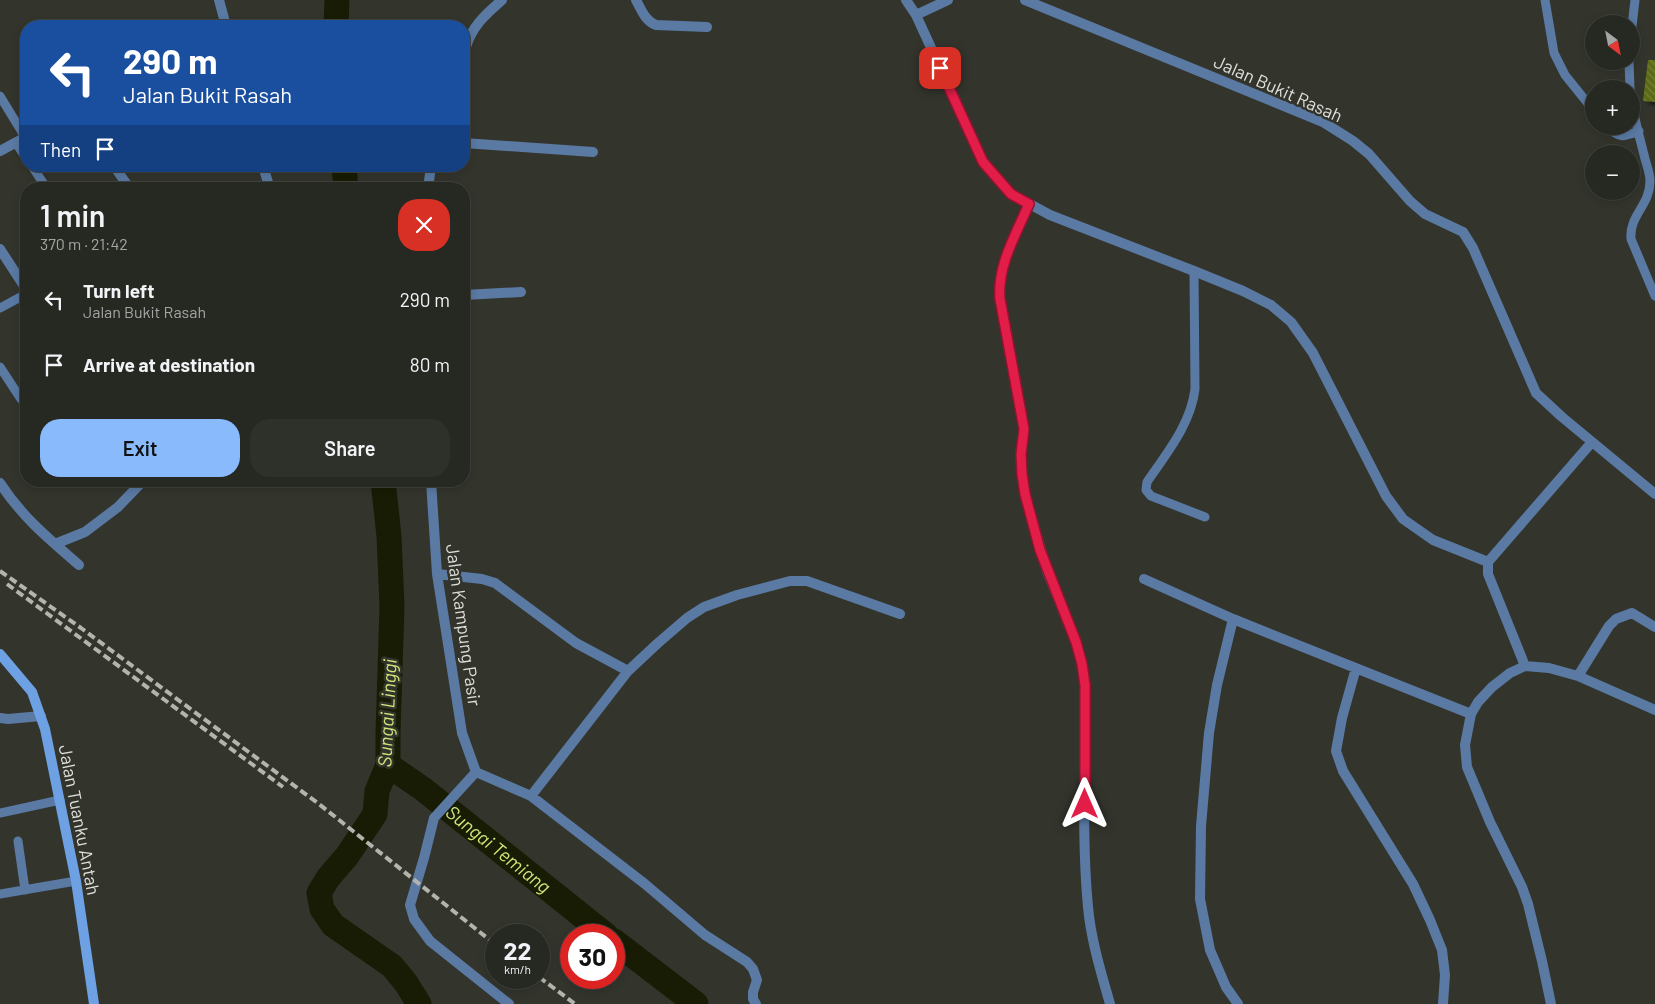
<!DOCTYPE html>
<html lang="en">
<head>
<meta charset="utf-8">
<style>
	body { margin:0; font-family:Barlow,sans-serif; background:#2e302a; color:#f1f3f6; height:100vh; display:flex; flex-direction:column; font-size:19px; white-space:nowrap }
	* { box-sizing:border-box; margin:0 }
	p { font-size:16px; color:#a4a6a5 }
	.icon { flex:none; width:28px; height:28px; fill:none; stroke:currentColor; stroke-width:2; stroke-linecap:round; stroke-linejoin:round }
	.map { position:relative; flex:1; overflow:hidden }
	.sheet { position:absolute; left:20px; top:182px; width:450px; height:305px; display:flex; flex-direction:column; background:#262822; border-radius:20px; box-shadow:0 2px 8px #0003,0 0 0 1px #424440 }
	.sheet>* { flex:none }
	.top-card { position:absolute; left:20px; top:20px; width:450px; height:152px; border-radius:20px; box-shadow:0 2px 8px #0003,0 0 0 1px #424440; background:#1a4fa0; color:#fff; overflow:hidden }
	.needle { width:32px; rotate:148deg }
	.tools { position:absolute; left:1585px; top:15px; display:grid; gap:10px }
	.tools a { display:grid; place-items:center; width:55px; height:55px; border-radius:50%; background:#262822; box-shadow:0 2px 8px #0003,0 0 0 1px #424440; font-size:25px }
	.speed { position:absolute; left:485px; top:924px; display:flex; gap:10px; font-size:25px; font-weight:700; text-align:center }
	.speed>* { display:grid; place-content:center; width:65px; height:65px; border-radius:50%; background:#262822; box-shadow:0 2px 8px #0003,0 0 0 1px #424440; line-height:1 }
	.speed small { font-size:12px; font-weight:400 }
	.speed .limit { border:8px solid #d22; background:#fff; color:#111 }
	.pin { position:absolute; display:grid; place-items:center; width:42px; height:42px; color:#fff; margin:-21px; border-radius:10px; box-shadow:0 2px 8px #0006 }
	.me { position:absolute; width:55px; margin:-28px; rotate:0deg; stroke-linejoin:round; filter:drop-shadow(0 0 4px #0008) }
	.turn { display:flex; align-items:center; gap:18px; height:105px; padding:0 20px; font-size:22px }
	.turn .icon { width:65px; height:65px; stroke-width:2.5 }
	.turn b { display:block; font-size:35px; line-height:42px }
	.then { display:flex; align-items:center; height:48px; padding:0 20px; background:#0003; gap:10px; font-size:19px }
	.round { display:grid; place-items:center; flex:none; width:52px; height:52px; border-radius:20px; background:#2e302a }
	.overview { display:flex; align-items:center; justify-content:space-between; height:85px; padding:0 20px }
	h1 { font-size:30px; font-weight:600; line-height:38px }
	.button { display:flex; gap:10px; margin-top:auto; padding:10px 20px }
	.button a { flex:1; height:58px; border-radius:20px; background:#89bafc; color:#111; font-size:20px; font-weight:600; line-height:58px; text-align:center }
	.button a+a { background:#2e302a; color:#f1f3f6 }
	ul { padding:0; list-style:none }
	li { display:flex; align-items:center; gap:15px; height:65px; padding:0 20px }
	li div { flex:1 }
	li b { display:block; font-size:19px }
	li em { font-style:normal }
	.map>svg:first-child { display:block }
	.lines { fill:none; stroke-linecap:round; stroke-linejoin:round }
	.river { stroke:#181c04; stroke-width:25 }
	.building { fill:url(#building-back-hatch); filter:url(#shadow) }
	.lane { stroke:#5a7aa4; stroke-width:9 }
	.street { stroke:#5a7aa4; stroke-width:10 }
	.secondary { stroke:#6ea0e4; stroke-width:10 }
	.rail { stroke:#b3b4ae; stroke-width:4; stroke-dasharray:8 4; stroke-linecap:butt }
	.route-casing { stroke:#92132f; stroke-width:12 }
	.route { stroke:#e11d48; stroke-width:9 }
	.labels { text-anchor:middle; stroke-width:5; stroke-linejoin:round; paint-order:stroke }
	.street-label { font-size:18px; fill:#dfe0db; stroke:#33352d }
	.water-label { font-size:19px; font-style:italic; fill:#d0e77a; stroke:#33352d }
</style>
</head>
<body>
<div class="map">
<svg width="1655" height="1004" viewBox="0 0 1655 1004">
	<defs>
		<pattern id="building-back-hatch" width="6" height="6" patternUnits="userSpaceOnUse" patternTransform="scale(1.25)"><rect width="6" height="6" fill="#5c6b15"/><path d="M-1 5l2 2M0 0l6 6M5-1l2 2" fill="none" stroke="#738036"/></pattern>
		<filter id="shadow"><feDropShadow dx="5" dy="3" stdDeviation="2.5" flood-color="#0009"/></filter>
	</defs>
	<rect width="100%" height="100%" fill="#33352d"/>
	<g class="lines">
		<g class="river">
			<path d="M336,26L337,0"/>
			<path d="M344,166L346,189"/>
			<path d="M383,481L389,536L392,606L388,733V765L377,791L375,814L347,856L328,878L319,893L322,909L333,925L392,966L406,983L419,1004"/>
			<path id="s1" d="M388,765L423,789L606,935"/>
			<path d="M614,941L696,1004"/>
		</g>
	</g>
	<path class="building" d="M1648,60H1655V102L1643,101Z"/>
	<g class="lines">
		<path class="lane" d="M1545,0L1554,53L1565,75L1594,111
			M1631,35L1635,0
			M1629,61L1630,89
			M0,96L25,137
			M1631,98C1634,118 1640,138 1645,159C1647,166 1650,174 1650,181C1650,206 1629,215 1631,239L1655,296
			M1607,126C1619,139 1623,137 1639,131
			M16,143L26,158
			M32,166L47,189
			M1194,271L1195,389C1191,424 1166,454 1147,482L1146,490L1151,496L1205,517
			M0,308L26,294
			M0,367L21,399
			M0,813L60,800
			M18,841L25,890
			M0,894L76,881"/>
		<path class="street" d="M219,0L226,26
			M636,0C641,9 645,21 656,25L707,27
			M906,0L916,15L983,161L997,179L1011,194L1050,215L1194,271L1243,291L1271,305L1291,322L1313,353L1386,496L1403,519L1433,540L1488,562
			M1025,0L1323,122L1353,141L1369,154L1410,201L1425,214L1463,232L1473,248L1536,393L1562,417L1655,494
			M916,15L948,0
			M464,71C465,64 464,55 466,47C472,26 486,14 502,0
			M464,143L593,152
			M0,151L26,137
			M114,166L130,189
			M263,166L270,189
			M428,189L431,166
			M1029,204C1016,234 997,266 1000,299L1024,429L1021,454L1022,474L1025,494L1047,571L1076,642L1082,664L1085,685C1086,759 1081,833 1088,907C1091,940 1101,972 1110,1004
			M0,249L26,289
			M464,295L521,292
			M431,481L437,574L462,733L476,772
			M0,483C22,517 49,539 79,565
			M55,544L85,532L118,507L143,481
			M437,574L482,579L495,583L576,643L628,671L658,643L687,618L704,607L737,595L790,581H807L900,614
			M1144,579L1233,619L1471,714
			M1233,619L1217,685L1209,733L1201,826L1200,899L1210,950L1226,987L1238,1004
			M1525,666L1488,574V562L1592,442
			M1356,668L1342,718L1336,751L1343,771L1413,884L1430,920L1442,950L1445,975L1443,1004
			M1578,676L1609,626L1616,619L1632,613L1655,627
			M0,718L8,719L41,716
			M476,772L531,796L645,884L705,935L747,962L753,969L757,980L753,992V999L756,1004
			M476,772L434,818L424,858L410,905L414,919L430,941L509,1004
			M531,796L628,671
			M1551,1004L1542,961L1528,904L1522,887L1490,822L1467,767L1465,745L1471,714L1478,702L1492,687L1510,673L1525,666L1549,668L1578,676L1655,710"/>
		<path class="secondary" d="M0,654L32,692L45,729L76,881L94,1004"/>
		<path class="rail" d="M0,571L81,628L319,804L496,945
			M7,584L283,787
			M539,977L575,1004"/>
	</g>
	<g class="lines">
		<defs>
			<path id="route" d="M940,68L983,162L1011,194L1029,204C1016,234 997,266 1000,299L1024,429L1021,454L1022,474L1025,494L1040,550L1076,642L1082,664L1085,685V804"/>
		</defs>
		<use href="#route" class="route-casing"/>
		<use href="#route" class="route"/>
	</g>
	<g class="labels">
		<g class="street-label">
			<text transform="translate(1278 89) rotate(24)" y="6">Jalan Bukit Rasah</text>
			<text transform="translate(463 625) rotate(82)" y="6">Jalan Kampung Pasir</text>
			<text transform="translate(79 820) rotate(79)" y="6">Jalan Tuanku Antah</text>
		</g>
		<g class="water-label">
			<text transform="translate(387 713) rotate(-87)" y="7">Sungai Linggi</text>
			<text dy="7" stroke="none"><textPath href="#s1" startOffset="139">Sungai Temiang</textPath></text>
		</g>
	</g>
</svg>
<div class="tools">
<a><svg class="needle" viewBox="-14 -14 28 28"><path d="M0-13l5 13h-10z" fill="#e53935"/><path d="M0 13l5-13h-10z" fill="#a4a6a5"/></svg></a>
<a>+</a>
<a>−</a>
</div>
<div class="speed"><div>22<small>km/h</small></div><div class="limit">30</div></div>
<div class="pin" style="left:940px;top:68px;background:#d93025"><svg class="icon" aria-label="arrive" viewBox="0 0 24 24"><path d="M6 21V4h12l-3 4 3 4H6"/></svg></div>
<svg class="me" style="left:1085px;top:804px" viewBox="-20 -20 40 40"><path d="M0-17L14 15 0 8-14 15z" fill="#e11d48" stroke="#fff" stroke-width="4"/></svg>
<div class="top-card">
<div class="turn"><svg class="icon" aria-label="left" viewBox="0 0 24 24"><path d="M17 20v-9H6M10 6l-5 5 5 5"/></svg><div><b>290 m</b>Jalan Bukit Rasah</div></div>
<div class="then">Then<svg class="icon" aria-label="arrive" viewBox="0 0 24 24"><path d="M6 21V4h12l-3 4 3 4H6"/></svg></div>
</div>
<section class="sheet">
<div class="overview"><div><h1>1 min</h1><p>370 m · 21:42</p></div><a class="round" style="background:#d93025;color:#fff"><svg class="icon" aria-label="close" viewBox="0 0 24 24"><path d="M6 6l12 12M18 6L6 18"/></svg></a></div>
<ul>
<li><svg class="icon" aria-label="left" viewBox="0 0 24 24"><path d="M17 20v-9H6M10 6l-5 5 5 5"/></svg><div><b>Turn left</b><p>Jalan Bukit Rasah</p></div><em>290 m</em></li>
<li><svg class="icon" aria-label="arrive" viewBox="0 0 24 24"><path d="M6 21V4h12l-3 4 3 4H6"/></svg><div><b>Arrive at destination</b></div><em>80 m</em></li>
</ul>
<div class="button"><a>Exit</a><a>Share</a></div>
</section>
</div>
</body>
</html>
